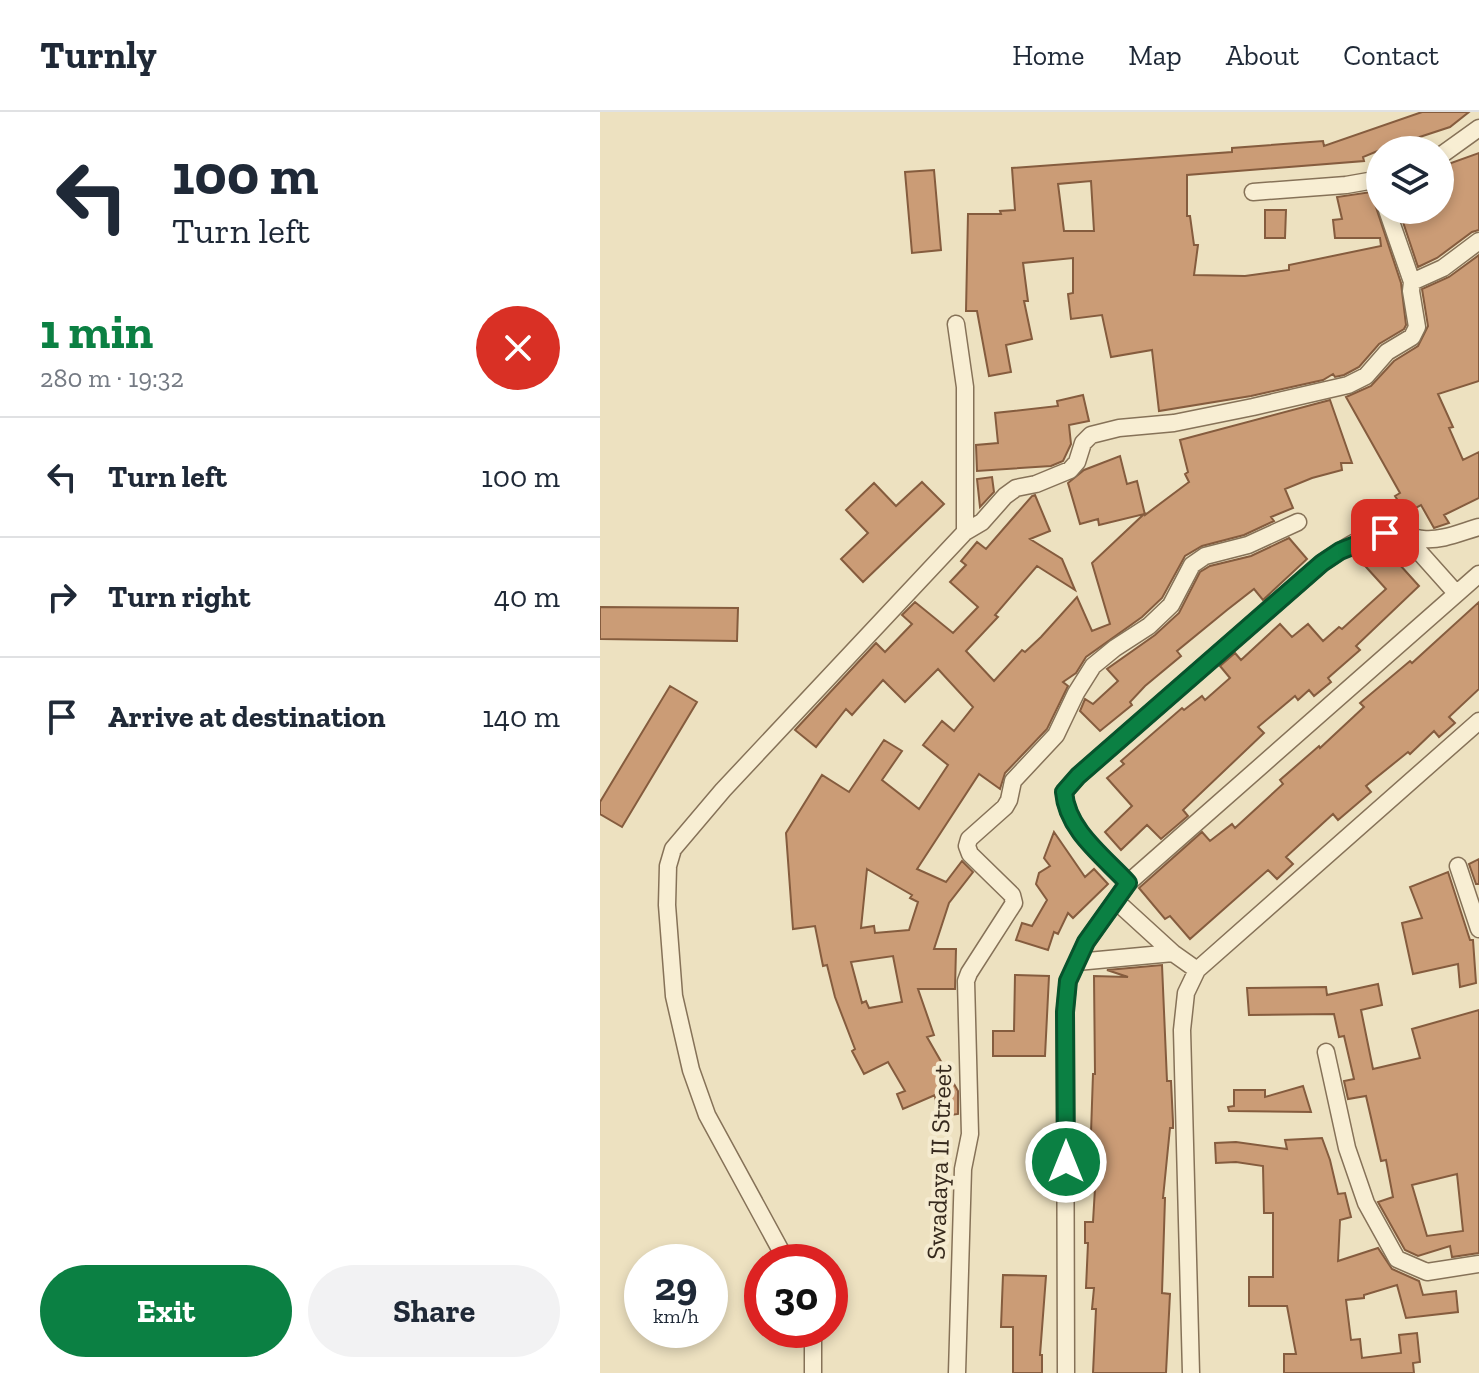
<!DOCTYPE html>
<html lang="en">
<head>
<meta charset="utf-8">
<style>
	body { margin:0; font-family:"Zilla Slab",serif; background:#f2f2f3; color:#1f2937; height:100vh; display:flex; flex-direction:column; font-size:30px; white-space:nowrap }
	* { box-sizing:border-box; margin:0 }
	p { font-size:26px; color:#747a83 }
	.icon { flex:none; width:44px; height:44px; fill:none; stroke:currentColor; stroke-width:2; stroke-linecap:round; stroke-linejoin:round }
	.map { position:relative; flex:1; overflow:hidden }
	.sheet { display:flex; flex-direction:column; background:#fff; width:600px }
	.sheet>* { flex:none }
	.hud { background:#fff; color:#1f2937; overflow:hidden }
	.fabs { position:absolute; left:766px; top:24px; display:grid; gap:16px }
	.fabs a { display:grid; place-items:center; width:88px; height:88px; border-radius:50%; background:#fff; box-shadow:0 4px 12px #0003; font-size:40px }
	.speed { position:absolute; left:24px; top:1132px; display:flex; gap:16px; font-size:40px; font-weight:700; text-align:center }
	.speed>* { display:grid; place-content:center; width:104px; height:104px; border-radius:50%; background:#fff; box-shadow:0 4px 12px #0003; line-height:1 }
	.speed small { font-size:20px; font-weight:400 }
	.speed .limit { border:12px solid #d22; background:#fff; color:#111 }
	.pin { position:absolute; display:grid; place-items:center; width:68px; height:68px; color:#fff; margin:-34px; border-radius:16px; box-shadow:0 4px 12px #0006 }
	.me { position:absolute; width:88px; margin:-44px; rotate:0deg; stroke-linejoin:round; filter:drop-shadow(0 0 6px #0008) }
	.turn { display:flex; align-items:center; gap:28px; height:168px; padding:0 40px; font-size:36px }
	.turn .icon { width:104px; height:104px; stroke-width:2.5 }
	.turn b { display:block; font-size:56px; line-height:68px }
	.round { display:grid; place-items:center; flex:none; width:84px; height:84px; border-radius:42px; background:#f2f2f3 }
	.headline { display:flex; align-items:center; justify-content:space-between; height:136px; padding:0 40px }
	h1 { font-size:48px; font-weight:800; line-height:60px; color:#0b8043 }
	.primary-button { display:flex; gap:16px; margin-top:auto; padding:16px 40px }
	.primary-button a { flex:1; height:92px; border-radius:48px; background:#0b8043; color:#fff; font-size:32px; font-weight:800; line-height:92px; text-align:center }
	.primary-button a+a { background:#f2f2f3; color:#1f2937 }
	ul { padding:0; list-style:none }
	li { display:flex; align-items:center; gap:24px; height:120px; padding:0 40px; border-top:2px solid #e0e1e3 }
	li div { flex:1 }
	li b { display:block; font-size:30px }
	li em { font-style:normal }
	header { display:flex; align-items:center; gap:48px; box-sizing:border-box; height:112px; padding:0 40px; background:#fff; border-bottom:2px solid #e0e1e3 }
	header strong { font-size:38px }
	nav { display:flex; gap:44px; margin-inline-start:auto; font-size:28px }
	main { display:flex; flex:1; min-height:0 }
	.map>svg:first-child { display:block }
	.building { fill:#cb9c76; stroke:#855c3e; stroke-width:2; fill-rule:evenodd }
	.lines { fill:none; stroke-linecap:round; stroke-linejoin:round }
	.street-casing { stroke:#867258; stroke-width:19 }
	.street { stroke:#f8eed3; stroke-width:16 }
	.route-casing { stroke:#07532c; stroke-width:20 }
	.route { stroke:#0b8043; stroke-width:14 }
	.labels { text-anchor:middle; stroke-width:8; stroke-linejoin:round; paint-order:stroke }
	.street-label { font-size:26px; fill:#36291d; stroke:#f5ebd0 }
</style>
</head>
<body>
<header>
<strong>Turnly</strong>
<nav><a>Home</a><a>Map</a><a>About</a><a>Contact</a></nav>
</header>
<main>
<section class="sheet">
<div class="hud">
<div class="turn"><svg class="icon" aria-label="left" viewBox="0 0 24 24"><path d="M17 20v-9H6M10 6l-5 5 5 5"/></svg><div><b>100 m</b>Turn left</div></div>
</div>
<div class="headline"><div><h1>1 min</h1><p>280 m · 19:32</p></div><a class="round" style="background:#d93025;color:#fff"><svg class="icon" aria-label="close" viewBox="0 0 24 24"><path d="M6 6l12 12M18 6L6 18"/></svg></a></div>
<ul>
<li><svg class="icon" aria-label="left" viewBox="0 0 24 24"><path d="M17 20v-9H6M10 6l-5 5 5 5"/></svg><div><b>Turn left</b></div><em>100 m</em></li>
<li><svg class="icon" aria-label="right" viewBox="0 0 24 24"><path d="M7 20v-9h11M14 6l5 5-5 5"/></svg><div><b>Turn right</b></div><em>40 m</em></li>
<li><svg class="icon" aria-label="arrive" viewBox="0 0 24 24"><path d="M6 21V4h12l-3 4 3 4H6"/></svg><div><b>Arrive at destination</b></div><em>140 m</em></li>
</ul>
<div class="primary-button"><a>Exit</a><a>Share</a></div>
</section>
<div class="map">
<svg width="879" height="1261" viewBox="0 0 879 1261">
	<rect width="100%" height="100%" fill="#ede1c0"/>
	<path class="building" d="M822,0H869L850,15L780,38L763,45L764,49L587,63V104H590L594,133H598L594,163L645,164L689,158V153L781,134L780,126H735L733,108L742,107L737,85L771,80L801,171L806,213L804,217L779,232L759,255L744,263L735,265L733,262L723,268L651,284L559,299L552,238L511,245L502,203L471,207L468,182L473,181V146L423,151L428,189H424L432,227L406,233L411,260L389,264L377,199H366L368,102H401L400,99L415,98L412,56L632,40V36L723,29L724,34ZM491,69L494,119H464L458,72Z
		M879,41V118L872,120L837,146L818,155L799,98H840V55Z
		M334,58L341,138L312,141L305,60Z
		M665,98H686L685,126H665Z
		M879,143V269L838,282L853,315L849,316L863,348L879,340V386L844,403L849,411L834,416L821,393L806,401L795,384L800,381L746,285L771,274L794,249L818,234L828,214L822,177L849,165Z
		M483,283L489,309L469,313L471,332L463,349L451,354L377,359L376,333L398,331L395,301L458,294L457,289Z
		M730,288L752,351H741L742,358L712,366L685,377L693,396L671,405L674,409L644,423L602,434L585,444L562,486L542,505L486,545L476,561L463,570L468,574L447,617L405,661L400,677L379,662L317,757L346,770L362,749L373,760L349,791L334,837H356L355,877H318L334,923L327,925L358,979V1002L337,1005L335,983L303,997L297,982L305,979L288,950L264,962L252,939L255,937L235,885L227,853L223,854L215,814L193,817L186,721L222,663L249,680L284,628L302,639L282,668L319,697L348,653L323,633L342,609L354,619L373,595L338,557L305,590L283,568L252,603L246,597L216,635L195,618L276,531L285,540L312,512L302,503L315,490L353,521L378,495L350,470L366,453L361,449L377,430L386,437L432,384L435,383L450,419L430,427L462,447L475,478L437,454L395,503L398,505L366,539L394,569L422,538L425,540L441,525L477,485L492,519L510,512L492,451L544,402L499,413L498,407L480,412L468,371L484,358L520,344L527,372L537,369L545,403L589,370L585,362L588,360L580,328ZM267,757L312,783L310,786L318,790L309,818L275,821L274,814L261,816ZM293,844L302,890L269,896L266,889L262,891L251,850Z
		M392,365L394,380L380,395L377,367Z
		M322,370L344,392L263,470L241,447L268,421L246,398L274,371L296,394Z
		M689,426L707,447L663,488L654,477L627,498L577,539L581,544L545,574L530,590L532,593L500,619L480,599L485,587L493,592L518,569L507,557L555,523L579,501L600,460L610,454L651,444Z
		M781,432L819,474L756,534L760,538L728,566L731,570L714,584L709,578L698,588L695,584L658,615L664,621L583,698L588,704L561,727L547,713L521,738L505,720L532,694L507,666L524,652L521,649L582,596L584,598L602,584L605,588L630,566L620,554L635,541L641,548L680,512L692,525L708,512L723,529L739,515L742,517L786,477L757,445L765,438Z
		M879,490V577L849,605L855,611L839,625L834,619L810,642L808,640L766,674L771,680L738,708L733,702L686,745L693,752L677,767L668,758L590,827L570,804L565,807L539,776L602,720L610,729L632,712L635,716L683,672L680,668L719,634L720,636L764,595L760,591L810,549L812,551Z
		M0,495L138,496L137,529L0,527Z
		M70,574L97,590L22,715L0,702V690Z
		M454,720L485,765L494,757L508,772L473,806L468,801L458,822L454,820L448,838L416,828L422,811L432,814L447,788L436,772L439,761L450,754L444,746Z
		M879,747V772H876L869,752Z
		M848,760L870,828H873L876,871L860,875L858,852L813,862L802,811L822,806L810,775Z
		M562,853L567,969H571L573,1010V1016H570L563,1086H565L562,1181L570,1182L566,1261H493L496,1197H492L494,1176H486L488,1131H485V1110H493L496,1059H494L495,1042L487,1041L489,1021H491L493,962H495L494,864L528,865L507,858Z
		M415,863L449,864L445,944H393V919H414Z
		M778,872L782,893L761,898L773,957L820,946L812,917L879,898V1141L852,1145L850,1134L818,1144L805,1138L778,1090L793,1085L786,1048L781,1049L766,984L748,987L744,969L754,967L744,924L739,925L734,902L649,903L647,876L726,875L727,883ZM857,1062L863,1119L827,1124L812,1073Z
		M703,974L711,1000L629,999L628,995L634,994V978H665V985Z
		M722,1026L730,1048L738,1082L745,1081L751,1105L740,1108L738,1149L778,1136L792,1157L819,1169L823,1183L856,1179L858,1200L806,1206L797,1173L764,1183V1186L746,1188L751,1228L760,1227L762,1246L801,1241L799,1223L817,1221L820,1250L813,1251L814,1261H684V1242H696L687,1194H649V1165H673V1101H664L663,1054L636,1050L616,1051L615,1031L636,1030L687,1037L685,1028Z
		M403,1163L446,1164L440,1243H442V1261H413V1215H401Z"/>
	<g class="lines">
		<defs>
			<path id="street" d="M840,44L879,16
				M653,80L746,73L780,67
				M787,98L812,170
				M365,420L382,410L405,384L416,376L436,372L470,358L477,350L483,331L491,323L519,316L574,311L653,295L748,273L766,264L787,240L812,225L817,215L811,179L812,170L843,156L879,129
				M806,425L856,481
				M858,754L879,817
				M528,771C503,744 467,718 464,680L478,664L722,451C739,440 764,421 785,421C798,420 811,426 823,427C842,429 861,420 879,415
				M516,789L573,841L597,858
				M477,850L573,841
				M726,940L747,1036L766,1091L797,1147L827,1160L879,1152
				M187,1150L107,1003L91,958L74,884L67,793L68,754L73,737L123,678L365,420V275L356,212
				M213,1218V1261
				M357,1261L363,1057L370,1022L366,869L369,861L414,791L412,783L370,742L367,734L369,727L405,695L409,688L413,669L456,623L476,581L493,554L515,536L549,514L571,493L592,453L605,444L648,433L698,410
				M466,1261L465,900L468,869L477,850L486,830L528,771L879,462
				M591,1261L582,918L586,881L597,858L879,609"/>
		</defs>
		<use href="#street" class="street-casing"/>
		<use href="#street" class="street"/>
	</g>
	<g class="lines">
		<defs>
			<path id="route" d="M466,1050L465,900L468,869L486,830L528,771C503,744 467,718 464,680L478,664L722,451L740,439L785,421"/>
		</defs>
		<use href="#route" class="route-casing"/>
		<use href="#route" class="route"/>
	</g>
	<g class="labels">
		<g class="street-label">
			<text transform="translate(339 1050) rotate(-88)" y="9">Swadaya II Street</text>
		</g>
	</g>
</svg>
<div class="fabs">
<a><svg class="icon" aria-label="layers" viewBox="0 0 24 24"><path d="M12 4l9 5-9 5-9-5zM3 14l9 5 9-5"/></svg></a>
</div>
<div class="speed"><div>29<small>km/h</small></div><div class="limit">30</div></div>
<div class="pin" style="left:785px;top:421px;background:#d93025"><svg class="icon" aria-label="arrive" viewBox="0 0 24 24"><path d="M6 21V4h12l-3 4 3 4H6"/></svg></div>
<svg class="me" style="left:466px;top:1050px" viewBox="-20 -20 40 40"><circle r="17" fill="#0b8043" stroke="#fff" stroke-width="3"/><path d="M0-11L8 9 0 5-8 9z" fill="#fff"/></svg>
</div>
</main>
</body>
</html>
